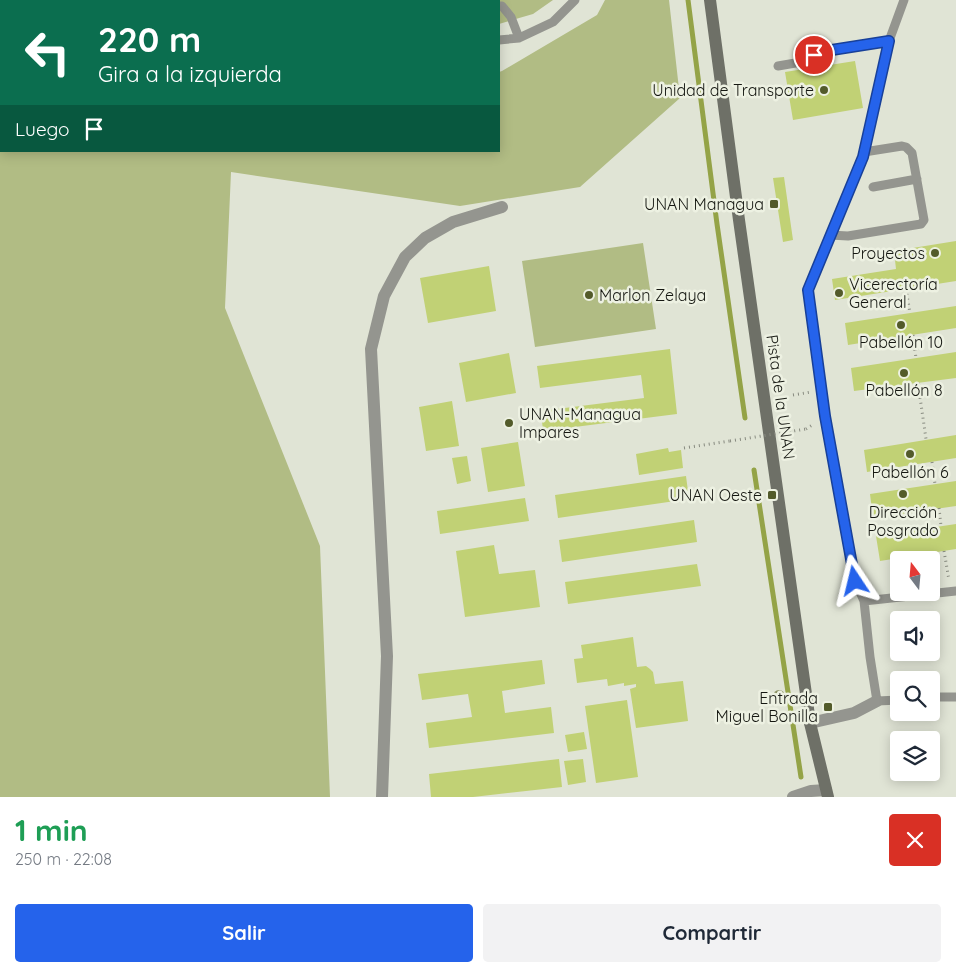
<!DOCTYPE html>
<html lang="es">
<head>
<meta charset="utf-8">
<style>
	body { margin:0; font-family:Quicksand,sans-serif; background:#f2f2f3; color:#1f2937; height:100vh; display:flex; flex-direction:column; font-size:19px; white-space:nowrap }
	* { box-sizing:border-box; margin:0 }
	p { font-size:16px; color:#747a83 }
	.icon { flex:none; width:28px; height:28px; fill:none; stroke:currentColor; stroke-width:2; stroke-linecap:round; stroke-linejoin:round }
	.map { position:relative; height:797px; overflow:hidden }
	.side { display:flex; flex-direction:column; background:#fff; flex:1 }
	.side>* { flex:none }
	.top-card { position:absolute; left:0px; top:0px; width:500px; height:152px; box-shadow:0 2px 12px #0003; background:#0b6e4f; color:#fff; overflow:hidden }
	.needle { width:32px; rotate:344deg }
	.controls { position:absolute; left:890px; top:551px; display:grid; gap:10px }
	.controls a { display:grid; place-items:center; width:50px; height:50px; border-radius:5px; background:#fff; box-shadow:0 2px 12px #0003; font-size:25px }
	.pin { position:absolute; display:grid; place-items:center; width:42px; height:42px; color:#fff; margin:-21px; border:2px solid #fff; border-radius:50%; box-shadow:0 1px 5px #0007 }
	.me { position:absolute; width:55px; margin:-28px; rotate:350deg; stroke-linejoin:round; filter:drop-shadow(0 0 4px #0008) }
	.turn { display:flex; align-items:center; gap:18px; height:105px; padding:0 15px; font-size:22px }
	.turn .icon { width:65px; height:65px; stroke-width:2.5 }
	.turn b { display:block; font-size:35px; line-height:42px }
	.then { display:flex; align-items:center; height:48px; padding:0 15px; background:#0003; gap:10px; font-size:19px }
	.round { display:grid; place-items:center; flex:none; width:52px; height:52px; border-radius:5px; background:#f2f2f3 }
	.head { display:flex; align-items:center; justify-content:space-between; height:85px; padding:0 15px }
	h1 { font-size:30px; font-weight:700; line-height:38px; color:#1e9e55 }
	.action { display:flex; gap:10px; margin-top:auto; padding:10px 15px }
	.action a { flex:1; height:58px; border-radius:5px; background:#2563eb; color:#fff; font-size:20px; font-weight:700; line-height:58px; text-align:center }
	.action a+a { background:#f2f2f3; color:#1f2937 }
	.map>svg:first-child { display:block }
	.green { fill:#b1bc84 }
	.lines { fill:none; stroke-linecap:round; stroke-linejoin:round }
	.stream { stroke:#94a347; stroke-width:5 }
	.building { fill:#c1d175 }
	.path { stroke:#888b80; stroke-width:3; stroke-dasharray:1 4; stroke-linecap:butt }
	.lane { stroke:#94958f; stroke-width:9 }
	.street { stroke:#94958f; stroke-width:12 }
	.secondary { stroke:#6e7067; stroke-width:12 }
	.path-bridge { stroke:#888b80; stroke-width:3; stroke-dasharray:1 4; stroke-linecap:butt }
	.tree { fill:#888f60 }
	.route-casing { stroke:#184099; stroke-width:12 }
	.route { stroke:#2563eb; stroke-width:9 }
	.poi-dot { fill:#535b2a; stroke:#edf1e2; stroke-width:2 }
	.labels { text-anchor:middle; stroke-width:5; stroke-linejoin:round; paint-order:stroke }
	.poi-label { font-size:16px; fill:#161812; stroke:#edf1e2; text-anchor:end }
	.street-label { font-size:16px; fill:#161812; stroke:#edf1e2 }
</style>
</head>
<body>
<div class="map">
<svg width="956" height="797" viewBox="0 0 956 797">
	<rect width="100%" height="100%" fill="#e0e4d5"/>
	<path class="green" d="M0,0L50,1H1V151H499V72L502,71L597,15L605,0H669L680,98L580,187L460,206L231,172L225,308L320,546L330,797H0Z
		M277,0H553L533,14L499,24V1Z
		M643,243L656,329L535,347L522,261Z"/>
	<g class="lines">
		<path class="stream" d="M688,0L717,224L745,418
			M754,470L801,777"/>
	</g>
	<path class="building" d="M855,61L863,108L793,120L785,72Z
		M784,177L793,240L783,242L773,178Z
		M956,241V281L835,300L832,279L896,269L894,251Z
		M489,266L496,311L428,323L420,278Z
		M956,306V328L848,345L845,323Z
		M670,349L677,414L543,431L541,411L644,398L641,375L540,388L537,366Z
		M956,352V378L854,391L851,368Z
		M509,353L516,393L466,402L459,363Z
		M452,401L459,446L426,451L419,407Z
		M956,435V458L867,472L864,450Z
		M518,442L525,486L488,492L481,448Z
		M668,448L669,452L681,450L683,468L639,475L636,454Z
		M467,456L471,481L457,484L452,458Z
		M686,476L689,499L558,518L555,495Z
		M956,481V506L873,518L870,494Z
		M525,498L529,521L440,534L437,511Z
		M694,520L697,542L562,562L559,540Z
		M956,524V549L880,561L876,536Z
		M494,545L499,574L535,570L540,607L465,617L456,551Z
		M697,564L701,586L568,604L565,582Z
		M633,637L637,667L646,666L650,669L653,672L655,684L683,681L688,721L636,728L630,689L636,687V684L624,686V683L608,686L607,679L577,683L574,659L583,658L581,645Z
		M542,660L545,684L502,691L505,713L551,707L554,733L429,748L426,723L472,717L468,694L422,700L418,674Z
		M627,700L638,777L596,783L585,706Z
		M584,732L587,749L568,752L565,735Z
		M559,759L562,787L473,797H431L429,774Z
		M583,759L586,782L568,785L564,761Z"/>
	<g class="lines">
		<path class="path" d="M386,0V1
			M906,289L910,313
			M913,335L916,358
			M918,383L926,439
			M793,395L811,392
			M806,429L814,424
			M684,448L730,441
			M932,462L935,484
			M939,508L941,526
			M944,551L949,580"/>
		<path class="lane" d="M499,6H502L511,17L519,38
			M499,40L519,38L553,22L575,0
			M778,66L807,61L819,52L889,41
			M873,187L917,179
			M830,235L848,236L921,224L924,220L912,153L906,147L902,146L864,152
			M864,601L956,591
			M931,697H956
			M899,700L877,701L870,657L864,601L855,581L825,416L808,289L863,157L889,41L904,0"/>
		<path class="street" d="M810,723L854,713L877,701
			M382,797L387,656L371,349L384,296L405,257L425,238L453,222L502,207
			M793,797L811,791L826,790"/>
		<path class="secondary" d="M710,0L739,220L807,701L810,723L828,797"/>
		<path class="path-bridge" d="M730,441L806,429"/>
	</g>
	<circle class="tree" cx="779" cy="696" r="6"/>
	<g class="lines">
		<defs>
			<path id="route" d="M814,55L819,52L889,41L863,157L808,290L825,416L855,581"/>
		</defs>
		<use href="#route" class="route-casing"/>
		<use href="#route" class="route"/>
	</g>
	<g class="poi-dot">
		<circle cx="824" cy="90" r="5"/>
		<rect x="769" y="199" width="10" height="10" rx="2.5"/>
		<circle cx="935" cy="253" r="5"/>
		<circle cx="839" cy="293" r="5"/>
		<circle cx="589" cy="295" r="5"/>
		<circle cx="901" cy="325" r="5"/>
		<circle cx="904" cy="373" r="5"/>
		<circle cx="509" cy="423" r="5"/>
		<circle cx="910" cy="454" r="5"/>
		<circle cx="903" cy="494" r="5"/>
		<rect x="767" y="490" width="10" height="10" rx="2.5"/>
		<rect x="823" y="702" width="10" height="10" rx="2.5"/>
	</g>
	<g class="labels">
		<g class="poi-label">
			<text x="814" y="96">Unidad de Transporte</text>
			<text x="764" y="210">UNAN Managua</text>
			<text x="925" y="259">Proyectos</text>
			<text x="849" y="290" text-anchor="start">Vicerectoría<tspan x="849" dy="18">General</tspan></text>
			<text x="599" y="301" text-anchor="start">Marlon Zelaya</text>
			<text x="901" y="348" text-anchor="middle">Pabellón 10</text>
			<text x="904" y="396" text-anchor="middle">Pabellón 8</text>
			<text x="519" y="420" text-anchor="start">UNAN-Managua<tspan x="519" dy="18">Impares</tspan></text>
			<text x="910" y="478" text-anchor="middle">Pabellón 6</text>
			<text x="762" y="501">UNAN Oeste</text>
			<text x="903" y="518" text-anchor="middle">Dirección<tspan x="903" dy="18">Posgrado</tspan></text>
			<text x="818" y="704">Entrada<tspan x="818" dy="18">Miguel Bonilla</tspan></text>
		</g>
		<g class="street-label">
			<text transform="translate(781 397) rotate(82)" y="6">Pista de la UNAN</text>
		</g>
	</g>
</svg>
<div class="controls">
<a><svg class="needle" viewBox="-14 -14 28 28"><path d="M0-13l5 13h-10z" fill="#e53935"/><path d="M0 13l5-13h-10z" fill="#747a83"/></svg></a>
<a><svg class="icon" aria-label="sound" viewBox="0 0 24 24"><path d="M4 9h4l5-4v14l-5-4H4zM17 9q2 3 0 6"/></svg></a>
<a><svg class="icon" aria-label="search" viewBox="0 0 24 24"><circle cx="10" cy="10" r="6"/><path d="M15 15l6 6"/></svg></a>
<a><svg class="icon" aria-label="layers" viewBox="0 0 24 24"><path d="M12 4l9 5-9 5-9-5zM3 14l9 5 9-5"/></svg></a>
</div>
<div class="pin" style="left:814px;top:55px;background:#d93025"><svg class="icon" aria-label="arrive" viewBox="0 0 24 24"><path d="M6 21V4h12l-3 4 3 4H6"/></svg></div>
<svg class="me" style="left:855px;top:581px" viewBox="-20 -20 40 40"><path d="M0-17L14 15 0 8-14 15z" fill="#2563eb" stroke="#fff" stroke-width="4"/></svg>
<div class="top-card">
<div class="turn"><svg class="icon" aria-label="left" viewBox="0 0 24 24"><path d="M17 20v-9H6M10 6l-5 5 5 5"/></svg><div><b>220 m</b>Gira a la izquierda</div></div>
<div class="then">Luego<svg class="icon" aria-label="arrive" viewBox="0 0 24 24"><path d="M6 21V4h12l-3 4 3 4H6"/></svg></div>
</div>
</div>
<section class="side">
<div class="head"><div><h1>1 min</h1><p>250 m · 22:08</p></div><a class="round" style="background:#d93025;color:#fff"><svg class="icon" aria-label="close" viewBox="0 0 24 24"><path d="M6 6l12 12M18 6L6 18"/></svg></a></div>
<div class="action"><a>Salir</a><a>Compartir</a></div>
</section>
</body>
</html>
